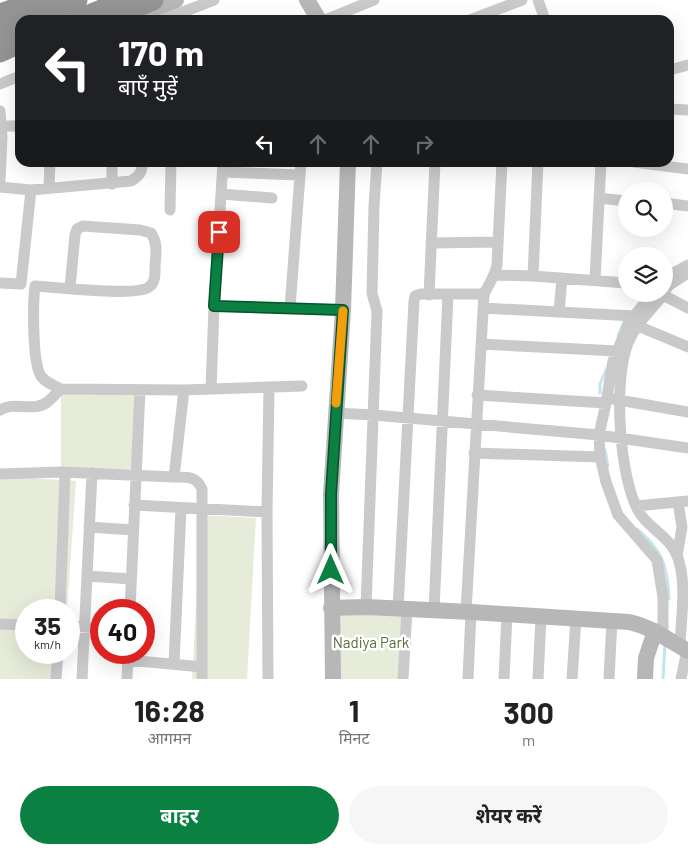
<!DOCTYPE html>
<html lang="hi">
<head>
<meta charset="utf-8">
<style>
	body { margin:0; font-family:Barlow,"Noto Sans Devanagari",sans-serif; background:#f6f6f6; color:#222; height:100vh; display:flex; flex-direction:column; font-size:19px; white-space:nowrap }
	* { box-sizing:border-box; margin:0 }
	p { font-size:16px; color:#767676 }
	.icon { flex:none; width:28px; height:28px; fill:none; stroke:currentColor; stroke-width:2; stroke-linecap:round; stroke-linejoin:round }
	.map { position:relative; height:679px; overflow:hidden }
	.drawer { display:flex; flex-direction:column; background:#fff; flex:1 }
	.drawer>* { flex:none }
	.top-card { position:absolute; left:15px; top:15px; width:659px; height:152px; border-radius:15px; box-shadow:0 5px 20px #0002; background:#202124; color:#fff; overflow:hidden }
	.tools { position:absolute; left:618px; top:182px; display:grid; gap:10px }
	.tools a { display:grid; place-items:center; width:55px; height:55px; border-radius:50%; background:#fff; box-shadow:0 5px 20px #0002; font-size:25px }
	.speed { position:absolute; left:15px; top:599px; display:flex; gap:10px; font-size:25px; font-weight:700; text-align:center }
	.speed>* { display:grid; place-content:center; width:65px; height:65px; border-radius:50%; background:#fff; box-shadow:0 5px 20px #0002; line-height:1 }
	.speed small { font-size:12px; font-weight:400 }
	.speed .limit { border:8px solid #d22; background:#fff; color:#111 }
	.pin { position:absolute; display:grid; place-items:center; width:42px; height:42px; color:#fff; margin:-21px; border-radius:10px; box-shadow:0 2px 8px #0006 }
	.me { position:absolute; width:55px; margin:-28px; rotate:0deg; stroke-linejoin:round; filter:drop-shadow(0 0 4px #0008) }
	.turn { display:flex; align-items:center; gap:18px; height:105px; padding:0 20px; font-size:22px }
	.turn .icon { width:65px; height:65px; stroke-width:2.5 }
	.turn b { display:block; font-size:35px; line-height:42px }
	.lanes { display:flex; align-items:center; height:48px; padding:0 20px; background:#0003; justify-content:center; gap:25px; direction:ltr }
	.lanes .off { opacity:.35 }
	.eta { display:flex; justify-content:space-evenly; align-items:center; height:85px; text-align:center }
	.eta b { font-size:30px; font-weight:700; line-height:35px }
	.primary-button { display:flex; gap:10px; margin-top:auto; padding:10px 20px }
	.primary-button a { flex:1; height:58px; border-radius:30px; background:#0b8043; color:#fff; font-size:20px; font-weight:700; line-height:58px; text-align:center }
	.primary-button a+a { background:#f6f6f6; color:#222 }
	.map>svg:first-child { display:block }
	.green { fill:#e7ecda }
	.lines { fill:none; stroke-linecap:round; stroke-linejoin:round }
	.stream { stroke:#c5e4ed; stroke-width:3 }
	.street { stroke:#cacaca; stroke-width:11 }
	.secondary { stroke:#b7b7b7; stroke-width:16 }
	.highway { stroke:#949494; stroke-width:21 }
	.highway-bridge { stroke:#949494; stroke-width:21 }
	.route-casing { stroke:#07532c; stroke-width:12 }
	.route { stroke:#0b8043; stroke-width:9 }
	.slow { stroke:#f59e0b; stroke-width:9 }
	.labels { text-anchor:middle; stroke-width:5; stroke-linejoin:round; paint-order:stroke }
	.park-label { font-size:15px; fill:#596b39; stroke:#fff }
</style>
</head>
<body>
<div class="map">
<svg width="688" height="679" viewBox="0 0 688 679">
	<rect width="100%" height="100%" fill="#fff"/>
	<path class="green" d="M61,389L140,390L135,469L61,472Z
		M0,476L76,481L67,610H26V625L0,624Z
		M201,515L256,518L247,679H192Z
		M341,608L407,610L399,679H337Z
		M0,626L26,629V652L55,653L54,679H0Z"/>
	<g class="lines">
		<path class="stream" d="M618,336L625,319
			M600,393V384L607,368
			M605,450L608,466
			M637,529C662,550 668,566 669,599
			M663,679L665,643"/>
		<path class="street" d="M538,0L545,20
			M162,20L214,0
			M325,20L374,0
			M470,20L522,0
			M669,70L688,65
			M0,84L20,76
			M669,109L688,110
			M0,111L2,137L0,182
			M1,126H20
			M223,162L214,306L343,310
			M634,162L688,169
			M223,172L300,175
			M112,184V162
			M0,187L31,190
			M49,188L50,162
			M221,194L272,198
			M599,198L626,201
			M664,203L688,206
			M170,210L171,162
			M431,243L498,242
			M495,275L533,276L626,283
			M533,276L538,162
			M664,278L688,265
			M595,280L601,162
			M0,283L21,284L31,190L131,181C139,176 143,172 142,162
			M70,288L75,235L77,229L83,226L140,230L151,233C158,243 156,253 155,266C155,273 156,282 149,287C137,297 55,287 35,286C33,302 32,363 41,376C46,383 53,385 61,389L184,390L302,386
			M664,293L668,286L688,273
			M652,294L630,321L613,361L606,403L599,435L600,457L606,482L618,515L657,560L663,597V636
			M664,294C651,310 636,324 628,343C613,380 619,478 639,512C649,529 670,536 678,558C687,585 681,618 680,645
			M429,295L435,162
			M663,295L688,308
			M290,308L301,162
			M483,308L634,316
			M559,312L562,278
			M638,326L688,347
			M481,344L617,351
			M211,389L214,306
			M477,395L606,403
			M613,399L688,412
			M0,410C14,401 32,412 46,403C52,399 56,393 61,389
			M335,413L374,415L599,435L688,448
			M474,453L600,457
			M0,474L61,472L174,477L184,390
			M174,477C188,477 196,476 202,489V679
			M134,505L267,512
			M636,506L688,501
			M89,527L133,530
			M677,556L682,527L678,502
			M87,576L131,579
			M366,607L377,311L372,293L374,206L377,162
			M398,609L414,301L415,296L421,294H484
			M60,610L65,473
			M130,610L140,390
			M434,611L448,294
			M466,612L484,294C489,284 495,276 497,265L502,162
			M0,624L26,625
			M69,626L101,628
			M128,660L202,667
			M174,664L181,508
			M56,679L58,652
			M82,679L92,473
			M127,679L128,654
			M268,679L267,512L269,387
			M403,679L407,610
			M468,679L471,612
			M504,679L507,614
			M538,679L541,617
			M572,679L576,618
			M609,679L612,620
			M681,679L687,650"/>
		<path class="secondary" d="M307,0L319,20
			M141,14L176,0
			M331,608L366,607L471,612L629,622C652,627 668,640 688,651
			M333,679L331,494L343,310L348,162
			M645,679L646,658L655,631"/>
		<path class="highway" d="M0,14L40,0
			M114,16L153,0
			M77,20L126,0
			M0,31L20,23
			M0,52L20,43"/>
		<path class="highway-bridge" d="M27,20L77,0"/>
	</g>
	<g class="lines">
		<defs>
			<path id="route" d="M219,232L214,306L343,310L331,494V570"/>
		</defs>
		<use href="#route" class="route-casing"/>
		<use href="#route" class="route"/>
		<path class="slow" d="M336,403L343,311"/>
	</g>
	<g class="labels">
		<g class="park-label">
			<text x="371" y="648">Nadiya Park</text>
		</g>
	</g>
</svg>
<div class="tools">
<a><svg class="icon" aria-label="search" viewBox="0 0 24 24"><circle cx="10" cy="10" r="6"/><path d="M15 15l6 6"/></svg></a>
<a><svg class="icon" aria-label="layers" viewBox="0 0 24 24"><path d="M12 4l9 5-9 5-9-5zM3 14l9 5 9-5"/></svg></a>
</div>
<div class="speed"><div>35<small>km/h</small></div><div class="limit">40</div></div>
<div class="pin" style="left:219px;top:232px;background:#d93025"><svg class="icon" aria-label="arrive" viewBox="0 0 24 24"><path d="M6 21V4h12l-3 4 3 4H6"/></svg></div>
<svg class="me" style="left:331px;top:570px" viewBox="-20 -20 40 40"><path d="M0-17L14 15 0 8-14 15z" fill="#0b8043" stroke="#fff" stroke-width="4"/></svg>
<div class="top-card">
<div class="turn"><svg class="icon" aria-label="left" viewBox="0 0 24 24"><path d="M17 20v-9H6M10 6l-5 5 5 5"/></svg><div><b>170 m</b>बाएँ मुड़ें</div></div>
<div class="lanes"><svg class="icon" aria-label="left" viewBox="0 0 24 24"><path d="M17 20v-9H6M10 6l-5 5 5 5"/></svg><svg class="icon off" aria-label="ahead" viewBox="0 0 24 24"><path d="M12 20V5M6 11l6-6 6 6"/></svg><svg class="icon off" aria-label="ahead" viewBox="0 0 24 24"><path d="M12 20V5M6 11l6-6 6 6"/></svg><svg class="icon off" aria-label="right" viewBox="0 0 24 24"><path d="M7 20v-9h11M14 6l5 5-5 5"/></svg></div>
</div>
</div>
<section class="drawer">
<div class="eta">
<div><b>16:28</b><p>आगमन</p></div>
<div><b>1</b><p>मिनट</p></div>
<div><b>300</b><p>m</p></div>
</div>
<div class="primary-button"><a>बाहर</a><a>शेयर करें</a></div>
</section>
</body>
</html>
